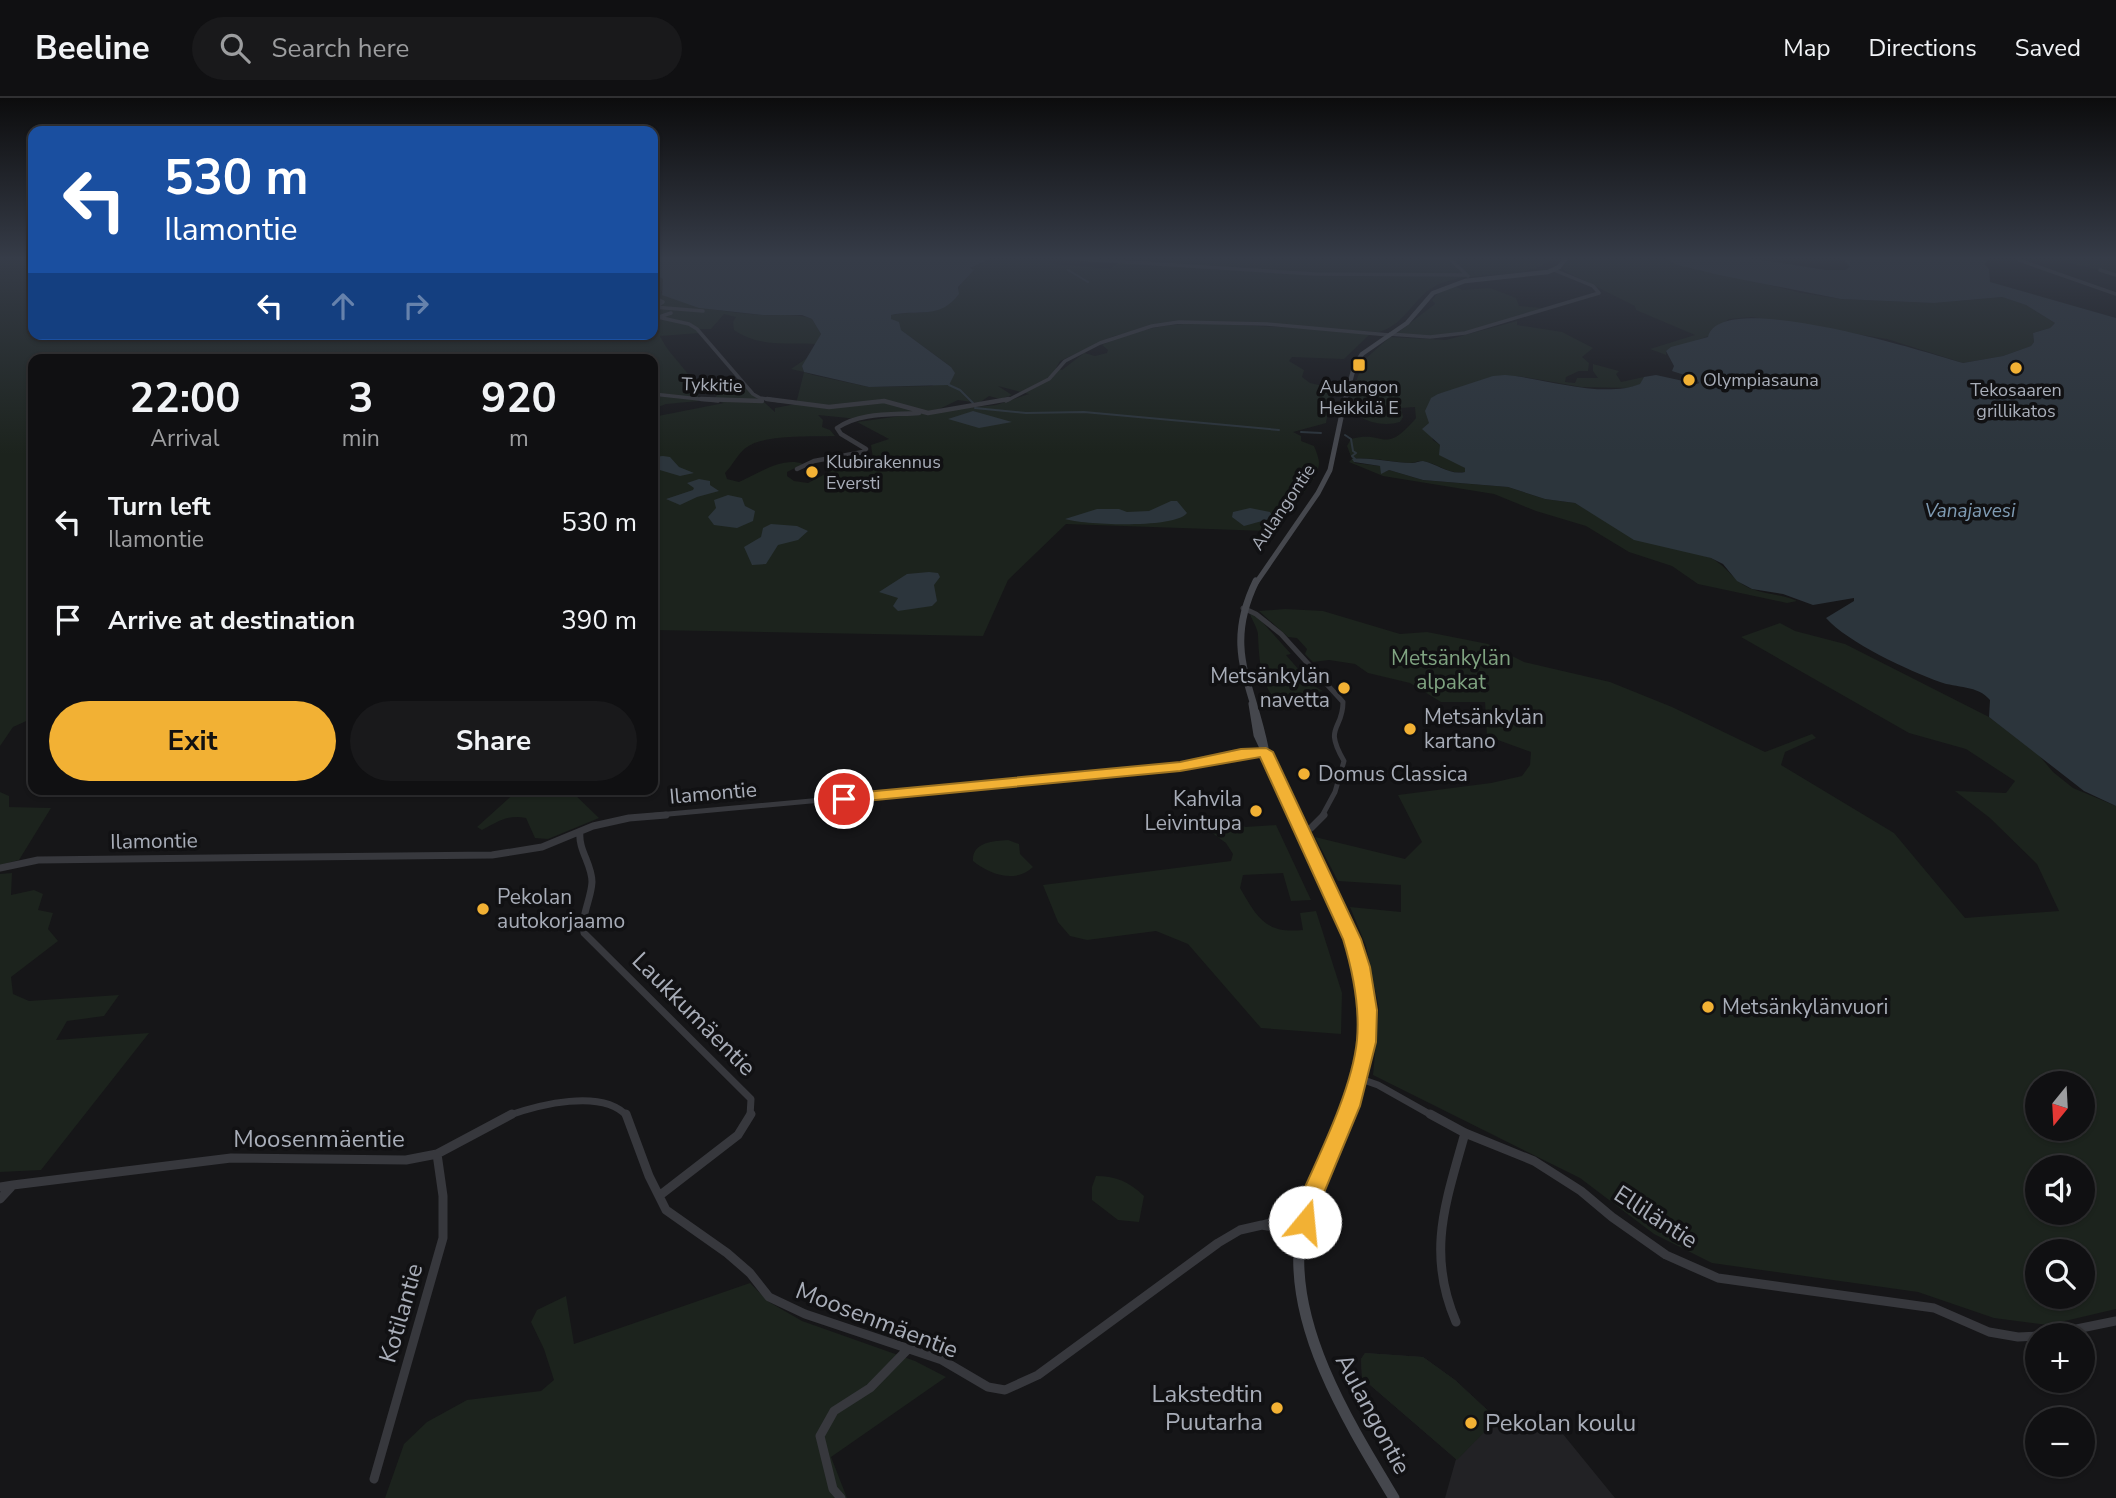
<!DOCTYPE html>
<html lang="en">
<head>
<meta charset="utf-8">
<style>
	body { margin:0; font-family:"Nunito Sans",sans-serif; background:#19191b; color:#f1f3f6; height:100vh; display:flex; flex-direction:column; font-size:26px; white-space:nowrap }
	* { box-sizing:border-box; margin:0 }
	p { font-size:23px; color:#9c9d9f }
	.icon { flex:none; width:38px; height:38px; fill:none; stroke:currentColor; stroke-width:2; stroke-linecap:round; stroke-linejoin:round }
	.map { position:relative; flex:1; overflow:hidden }
	.panel { position:absolute; left:28px; top:256px; width:630px; height:441px; display:flex; flex-direction:column; background:#101012; border-radius:14px; box-shadow:0 2px 5px #0004,0 0 0 2px #303032 }
	.panel>* { flex:none }
	.banner { position:absolute; left:28px; top:28px; width:630px; height:214px; border-radius:14px; box-shadow:0 2px 5px #0004,0 0 0 2px #303032; background:#1a4fa0; color:#fff; overflow:hidden }
	.needle { width:46px; rotate:198deg }
	.tools { position:absolute; left:2025px; top:973px; display:grid; gap:14px }
	.tools a { display:grid; place-items:center; width:70px; height:70px; border-radius:50%; background:#101012; box-shadow:0 2px 5px #0004,0 0 0 2px #303032; font-size:35px }
	.pin { position:absolute; display:grid; place-items:center; width:60px; height:60px; color:#fff; margin:-30px; border:4px solid #fff; border-radius:50%; box-shadow:0 2px 7px #0007 }
	.me { position:absolute; width:77px; margin:-38px; rotate:17deg; stroke-linejoin:round; filter:drop-shadow(0 0 5px #0008) }
	.turn { display:flex; align-items:center; gap:24px; height:147px; padding:0 21px; font-size:32px }
	.turn .icon { width:91px; height:91px; stroke-width:2.5 }
	.turn b { display:block; font-size:49px; line-height:60px }
	.lanes { display:flex; align-items:center; height:66px; padding:0 21px; background:#0003; justify-content:center; gap:35px; direction:ltr }
	.lanes .off { opacity:.35 }
	.eta { display:flex; justify-content:space-evenly; align-items:center; height:119px; text-align:center }
	.eta b { font-size:42px; font-weight:700; line-height:49px }
	.cta { display:flex; gap:14px; margin-top:auto; padding:14px 21px }
	.cta a { flex:1; height:80px; border-radius:42px; background:#f2b134; color:#111; font-size:28px; font-weight:700; line-height:80px; text-align:center }
	.cta a+a { background:#19191b; color:#f1f3f6 }
	ul { padding:0; list-style:none }
	li { display:flex; align-items:center; gap:21px; height:98px; padding:0 21px }
	li div { flex:1 }
	li b { display:block; font-size:26px }
	li em { font-style:normal }
	header { display:flex; align-items:center; gap:42px; box-sizing:border-box; height:98px; padding:0 35px; background:#101012; border-bottom:2px solid #303032 }
	header strong { font-size:33px }
	nav { display:flex; gap:38px; margin-inline-start:auto; font-size:24px }
	.search { width:490px; height:63px; background:#19191b; display:flex; align-items:center; gap:18px; box-sizing:border-box; padding:0 24px; border-radius:38px; color:#9c9d9f; font-size:26px }
	.map>svg:first-child { display:block }
	.built { fill:#222225 }
	.green { fill:#1c231d; fill-rule:evenodd }
	.water { fill:#2c353c }
	.lines { fill:none; stroke-linecap:round; stroke-linejoin:round }
	.stream { stroke:#2c353c; stroke-width:2 }
	.street-far4 { stroke:#37383d; stroke-width:3.5 }
	.street-far3 { stroke:#37383d; stroke-width:4.5 }
	.street-far2 { stroke:#37383d; stroke-width:5 }
	.street-far1 { stroke:#37383d; stroke-width:7 }
	.street { stroke:#37383d; stroke-width:9 }
	.secondary-far4 { stroke:#45474d; stroke-width:4.5 }
	.secondary-far3 { stroke:#45474d; stroke-width:5 }
	.secondary-far2 { stroke:#45474d; stroke-width:7 }
	.secondary-far1 { stroke:#45474d; stroke-width:9 }
	.secondary { stroke:#45474d; stroke-width:11 }
	.route { fill:#f2b134; stroke:#9d7322; stroke-width:2 }
	.poi-dot { fill:#f2b134; stroke:#111113; stroke-width:2.5 }
	.labels { text-anchor:middle; stroke-width:7; stroke-linejoin:round; paint-order:stroke }
	.far-poi-label { font-size:18px; fill:#a8adb8; stroke:#111113; text-anchor:start }
	.far-street-label { font-size:18px; fill:#a8adb8; stroke:#111113 }
	.far-water-label { font-size:19px; font-style:italic; fill:#7f9bb3; stroke:#111113 }
	.park-label { font-size:21px; fill:#7fa381; stroke:#111113 }
	.poi-label { font-size:21px; fill:#a8adb8; stroke:#111113; text-anchor:start }
	.street-label { font-size:21px; fill:#a8adb8; stroke:#111113 }
	.near-street-label { font-size:24px; fill:#a8adb8; stroke:#111113 }
	.near-poi-label { font-size:24px; fill:#a8adb8; stroke:#111113; text-anchor:end }
</style>
</head>
<body>
<header>
<strong>Beeline</strong>
<div class="search"><svg class="icon" aria-label="search" viewBox="0 0 24 24"><circle cx="10" cy="10" r="6"/><path d="M15 15l6 6"/></svg>Search here</div>
<nav><a>Map</a><a>Directions</a><a>Saved</a></nav>
</header>
<div class="map">
<svg width="2116" height="1400" viewBox="0 0 2116 1400">
	<rect width="100%" height="100%" fill="#161618"/>
	<path class="built" d="M1365,1255L1423,1259L1455,1282L1497,1321L1558,1330L1615,1400H1445L1456,1361L1362,1280L1361,1261Z"/>
	<path class="green" d="M0,160H33V236H653V175L663,180L664,187L661,195C692,210 728,215 763,217C780,218 796,215 812,221L821,236L816,246C786,244 761,250 734,232L733,224L736,219L724,216L711,231H697L700,235L660,238C671,262 695,274 699,303L666,306L653,311V261H33V620L13,629L0,648Z
		M992,160L1018,162L1040,160L1055,166L1111,171L1116,165L1063,160H1557C1549,162 1542,169 1533,171C1504,180 1471,174 1442,185C1414,195 1408,226 1379,234L1178,224L1114,238L1060,263L1056,270L1062,272L1084,255L1095,258L1107,255L1108,252L1102,247C1177,209 1288,229 1370,236L1344,261L1292,259L1289,263L1304,272L1302,279L1310,285L1332,290L1326,325L1293,334L1301,338V343L1314,348C1316,353 1319,360 1319,365C1319,385 1281,419 1267,433L1066,426L1008,482L983,538L653,532V319L724,305L713,302L718,296L746,288L775,314V310L796,306L804,274L791,271L810,258L802,268L804,274L813,277L869,289L932,288L951,269L901,232L891,221V217C918,212 934,220 957,199C958,190 964,175 972,170C979,165 986,165 992,160ZM998,288L1029,296L996,307L935,313L958,302L979,305L989,298L1000,301L1012,297ZM930,314L857,324L889,341L871,347L873,361L870,364L833,372L808,385L794,383L787,378V374L803,366C783,358 757,376 739,384L727,381L725,375C733,367 738,355 747,349C765,336 812,339 835,338L830,332L822,329L823,322L818,317L858,321Z
		M1569,160H1664L1801,195L1841,201L1934,205L2002,199L2026,207L2055,225L2050,230L2033,235L2034,244L2031,248L2003,258L1963,265L1887,241L1752,219L1729,221L1709,238L1666,253V257L1650,251L1695,237L1636,212L1635,208L1565,173L1563,170Z
		M2049,160H2116V176Z
		M1455,188L1462,192L1490,190L1516,200L1519,208L1542,210C1496,226 1446,247 1396,236L1435,206L1432,202L1439,194Z
		M1517,223V227L1562,234L1593,250L1582,259L1589,265L1588,273H1579L1566,279L1565,284L1575,285L1577,280H1598L1593,273V266L1619,273L1616,276L1621,284L1644,279L1641,286L1629,290L1581,289L1518,278L1438,296L1429,325L1433,342L1440,347V353L1465,370V374C1446,377 1437,364 1421,363C1418,363 1414,365 1410,365C1391,364 1373,359 1353,361L1355,365L1380,368L1385,374L1389,372L1423,382L1508,389L1545,401L1575,405L1594,416L1711,460C1727,468 1736,486 1752,491C1767,497 1782,496 1797,503L1787,505L1698,486L1672,468L1629,454L1586,428L1536,413L1494,396L1383,378L1349,364L1352,361L1347,348L1351,341C1386,331 1383,359 1416,320L1415,309L1401,310L1403,319L1400,324C1387,328 1371,326 1359,318L1360,313L1371,304L1350,300L1364,262L1390,239L1446,242Z
		M1285,511L1323,513L1400,536L1427,534L1488,546L1524,564L1610,584L1672,609L1765,654L1812,636L1816,640L1785,654L1781,667L1894,735L1965,820L2059,813L2037,766L1990,720L1955,693L2006,695L2015,683L1966,651L1909,635L1741,539L1780,525L1795,533L1845,546L1989,619L2037,655L2053,674L2073,690L2116,708V1211L2048,1227L1994,1220L1918,1194L1712,1165L1654,1136L1580,1080L1373,977L1379,910L1366,848L1350,809L1401,814V787L1338,783L1315,739L1405,761L1422,744L1398,697L1491,685L1522,678L1530,667L1531,654L1487,638L1485,604H1441L1410,585L1368,575L1355,566L1329,562L1313,564L1305,556L1307,551L1297,540L1288,539L1259,513ZM2037,985H2082V1031H2037ZM2037,1069H2082V1115H2037ZM2037,1153H2082V1199H2037Z
		M1250,516L1256,517L1291,556L1286,557L1312,587L1323,593L1276,602C1260,585 1259,560 1258,537C1258,531 1252,522 1250,516Z
		M519,691H569L599,720L548,741L535,740L526,720C508,716 497,724 482,732L477,729Z
		M0,694L9,698V709L51,710L19,762L0,767Z
		M1235,719L1245,729L1276,727L1311,802L1291,803L1283,775L1243,777L1240,790C1257,819 1265,836 1303,832L1300,815L1316,813L1342,895L1341,936L1261,930L1188,846L1156,833L1087,842L1070,838L1058,824L1043,787L1231,763L1233,756L1226,745L1204,729L1205,721Z
		M1008,742L1019,746L1020,756L1033,769C1015,786 989,776 973,763C972,744 993,743 1008,742Z
		M12,775L11,797L34,792L43,796L38,812L53,815L48,831L58,843L11,879L13,896L29,903L119,897L104,918L67,923L56,942L149,935L41,1072L0,1074V776Z
		M1096,1078C1117,1078 1129,1084 1144,1098L1139,1124L1118,1122L1092,1102V1089Z
		M750,1185L769,1204L802,1223L915,1263L946,1279L831,1359L847,1400H385L404,1346L427,1324L467,1302L541,1293L554,1282L544,1251L531,1224L537,1212L566,1198L574,1246Z
		M1365,1255L1423,1259L1455,1282L1497,1321L1457,1362L1362,1280L1361,1261Z"/>
	<path class="water" d="M653,160H992L970,170L974,172L958,189L959,196C940,222 917,211 891,217V221L899,224L901,232L951,269L955,275L949,287L869,289L804,274L802,268L821,236L812,221L802,217H763L699,210L662,197L663,181L653,175Z
		M1664,160H1749L1826,172H1845L1850,169L1842,160H1989L1984,166L1989,171L1990,184L2116,220V708L2084,693L1989,619L1990,602C1978,587 1956,590 1940,584C1909,573 1847,544 1826,520L1854,503V500L1813,507L1783,496L1752,491L1737,483L1723,466L1711,460L1634,442L1575,405L1545,401L1508,389L1423,382L1389,372L1381,376L1380,368L1354,364L1352,361C1373,359 1392,365 1412,365C1415,365 1420,363 1423,363C1438,366 1448,377 1465,374V370L1439,357L1440,347L1422,331L1429,325L1425,313L1431,300L1438,296L1493,278L1505,277C1545,280 1602,301 1640,286L1644,279L1656,277L1697,286L1699,285L1697,281L1672,273L1674,268L1666,253L1671,249L1708,239C1720,189 1926,254 1963,265L2003,258L2031,248L2034,244L2033,235L2050,230L2055,225L2026,207L2002,199L1934,205L1841,201L1719,177L1678,167Z
		M973,313L1012,324L979,330L948,321Z
		M663,358L670,359L679,369L694,375L680,378L653,370V359Z
		M699,381L710,383V387L719,393L697,399L680,407L666,401L693,392L694,390L687,385Z
		M728,397L742,400L745,408L755,413L753,423L737,430L714,427L708,419L716,410L714,402Z
		M1171,403H1177L1187,415C1175,431 1084,427 1065,421L1097,411H1119L1127,414L1149,413Z
		M1250,410L1270,414L1273,420L1244,428L1232,419L1233,414Z
		M771,426L797,428L808,433L798,442L778,447L766,466L752,467L744,449L761,439L763,430Z
		M929,474L938,475L940,479L934,487L937,503L932,508L898,513L893,508L898,500L879,494L907,476Z"/>
	<g class="lines">
		<path class="stream" d="M1068,172L1088,184
			M949,287L960,292L973,305
			M975,310L1026,315L1084,314L1279,332
			M1301,334L1321,335
			M1345,337L1351,341L1353,353L1356,355L1352,358L1355,361"/>
		<path class="street-far4" d="M1063,160L1315,176L1466,177
			M1425,160L1452,161
			M2019,162L2116,196
			M1452,163L1468,178
			M2100,172L2116,177
			M656,200L663,204L657,208
			M653,209L703,213
			M653,218L689,226L697,231L753,296L760,300L781,303
			M659,219L671,215
			M1390,236L1430,239L1465,235L1599,195L1593,188L1554,172
			M653,296L718,303
			M1006,303L1049,281L1065,263L1100,245L1152,228L1179,224L1267,226L1389,237"/>
		<path class="street-far3" d="M701,301L762,303
			M767,301L829,309L884,303L928,315L1009,301
			M797,371L814,363L863,354L866,351L841,336L837,330C860,314 892,317 919,315"/>
		<path class="street-far2" d="M1243,510L1256,516L1281,536L1343,604C1343,633 1323,627 1344,663L1335,694L1322,718
			M647,718L1180,669L1241,656L1266,654"/>
		<path class="street-far1" d="M580,734C578,752 592,766 592,784C591,802 581,816 584,835L751,1001L750,1018
			M1302,734L1311,730L1324,717
			M0,770L38,762L492,757L542,749L593,728L629,720L666,717
			M1358,980L1378,987L1433,1018
			M507,1018C538,1007 602,990 627,1018"/>
		<path class="street" d="M626,1016L649,1078L666,1112L727,1155L750,1175L769,1199L805,1216L942,1262L988,1289L1005,1292L1038,1277L1218,1145L1240,1132L1262,1127
			M1430,1016L1465,1035L1534,1063L1581,1093L1612,1119L1666,1157L1718,1180L1934,1210L1989,1234L2018,1239L2037,1238
			M0,1089L13,1087
			M659,1098L738,1037L751,1016
			M0,1101L13,1087L231,1060L406,1062L437,1056L512,1016
			M1302,1135L1262,1127L1281,1122L1303,1124
			M1456,1224C1426,1154 1446,1104 1465,1035
			M2047,1237L2116,1223
			M374,1381L443,1140V1098L437,1056
			M841,1400L833,1391L820,1338L834,1313L870,1290L907,1252"/>
		<path class="secondary-far4" d="M1345,303L1354,269L1362,256L1407,225L1433,195L1465,183L1548,174L1559,169L1566,160"/>
		<path class="secondary-far3" d="M1256,485L1318,395L1330,372L1345,301"/>
		<path class="secondary-far2" d="M1256,483C1223,551 1252,584 1265,650
			M1252,606L1257,637L1295,718"/>
		<path class="secondary-far1" d="M1294,717C1346,827 1392,893 1347,1018"/>
		<path class="secondary" d="M1347,1016C1331,1057 1305,1097 1300,1141C1289,1230 1350,1327 1394,1400"/>
	</g>
	<linearGradient id="sky" x2="0" y2="1"><stop stop-color="#0c0c0d"/><stop offset="0.45" stop-color="#363c48"/><stop offset="1" stop-color="#363c48" stop-opacity="0"/></linearGradient>
	<rect width="2116" height="356" fill="url(#sky)"/>
	<path class="route" d="M1266,650L1273,654L1361,841L1370,869L1377,912L1376,944L1360,1008L1318,1109L1313,1131L1305,1134L1297,1131L1293,1124L1296,1109C1317,1061 1352,993 1357,942C1360,908 1353,874 1343,841L1260,659L1180,673L844,705L836,701L844,696L1180,664L1241,651Z"/>
	<g class="poi-dot">
		<rect x="1352" y="260" width="14" height="14" rx="3.5"/>
		<circle cx="2016" cy="270" r="7"/>
		<circle cx="1689" cy="282" r="7"/>
		<circle cx="812" cy="374" r="7"/>
		<circle cx="1344" cy="590" r="7"/>
		<circle cx="1410" cy="631" r="7"/>
		<circle cx="1304" cy="676" r="7"/>
		<circle cx="1256" cy="713" r="7"/>
		<circle cx="483" cy="811" r="7"/>
		<circle cx="1708" cy="909" r="7"/>
		<circle cx="1277" cy="1310" r="7"/>
		<circle cx="1471" cy="1325" r="7"/>
	</g>
	<g class="labels">
		<g class="far-poi-label">
			<text x="1703" y="288">Olympiasauna</text>
			<text x="1359" y="295" text-anchor="middle">Aulangon<tspan x="1359" dy="21">Heikkilä E</tspan></text>
			<text x="2016" y="298" text-anchor="middle">Tekosaaren<tspan x="2016" dy="21">grillikatos</tspan></text>
			<text x="826" y="370">Klubirakennus<tspan x="826" dy="21">Eversti</tspan></text>
		</g>
		<g class="far-street-label">
			<text transform="translate(712 287) rotate(2)" y="6">Tykkitie</text>
			<text transform="translate(1283 409) rotate(-56)" y="6">Aulangontie</text>
		</g>
		<g class="far-water-label">
			<text x="1970" y="419">Vanajavesi</text>
		</g>
		<g class="park-label">
			<text x="1451" y="567">Metsänkylän<tspan x="1451" dy="24">alpakat</tspan></text>
		</g>
		<g class="poi-label">
			<text x="1330" y="585" text-anchor="end">Metsänkylän<tspan x="1330" dy="24">navetta</tspan></text>
			<text x="1424" y="626">Metsänkylän<tspan x="1424" dy="24">kartano</tspan></text>
			<text x="1318" y="683">Domus Classica</text>
			<text x="1242" y="708" text-anchor="end">Kahvila<tspan x="1242" dy="24">Leivintupa</tspan></text>
			<text x="497" y="806">Pekolan<tspan x="497" dy="24">autokorjaamo</tspan></text>
			<text x="1722" y="916">Metsänkylänvuori</text>
		</g>
		<g class="street-label">
			<text transform="translate(713 695) rotate(-5)" y="7">Ilamontie</text>
			<text transform="translate(154 743) rotate(-1)" y="7">Ilamontie</text>
		</g>
		<g class="near-street-label">
			<text transform="translate(694 916) rotate(45)" y="8">Laukkumäentie</text>
			<text x="319" y="1049">Moosenmäentie</text>
			<text transform="translate(1656 1119) rotate(33)" y="8">Elliläntie</text>
			<text transform="translate(401 1215) rotate(-74)" y="8">Kotilantie</text>
			<text transform="translate(877 1222) rotate(21)" y="8">Moosenmäentie</text>
			<text transform="translate(1373 1316) rotate(62)" y="8">Aulangontie</text>
		</g>
		<g class="near-poi-label">
			<text x="1263" y="1304">Lakstedtin<tspan x="1263" dy="28">Puutarha</tspan></text>
			<text x="1485" y="1333" text-anchor="start">Pekolan koulu</text>
		</g>
	</g>
</svg>
<div class="tools">
<a><svg class="needle" viewBox="-14 -14 28 28"><path d="M0-13l5 13h-10z" fill="#e53935"/><path d="M0 13l5-13h-10z" fill="#9c9d9f"/></svg></a>
<a><svg class="icon" aria-label="sound" viewBox="0 0 24 24"><path d="M4 9h4l5-4v14l-5-4H4zM17 9q2 3 0 6"/></svg></a>
<a><svg class="icon" aria-label="search" viewBox="0 0 24 24"><circle cx="10" cy="10" r="6"/><path d="M15 15l6 6"/></svg></a>
<a>+</a>
<a>−</a>
</div>
<div class="pin" style="left:844px;top:701px;background:#d93025"><svg class="icon" aria-label="arrive" viewBox="0 0 24 24"><path d="M6 21V4h12l-3 4 3 4H6"/></svg></div>
<svg class="me" style="left:1305px;top:1124px" viewBox="-20 -20 40 40"><circle r="19" fill="#fff"/><path d="M0-13L10 11 0 6-10 11z" fill="#f2b134"/></svg>
<div class="banner">
<div class="turn"><svg class="icon" aria-label="left" viewBox="0 0 24 24"><path d="M17 20v-9H6M10 6l-5 5 5 5"/></svg><div><b>530 m</b>Ilamontie</div></div>
<div class="lanes"><svg class="icon" aria-label="left" viewBox="0 0 24 24"><path d="M17 20v-9H6M10 6l-5 5 5 5"/></svg><svg class="icon off" aria-label="ahead" viewBox="0 0 24 24"><path d="M12 20V5M6 11l6-6 6 6"/></svg><svg class="icon off" aria-label="right" viewBox="0 0 24 24"><path d="M7 20v-9h11M14 6l5 5-5 5"/></svg></div>
</div>
<section class="panel">
<div class="eta">
<div><b>22:00</b><p>Arrival</p></div>
<div><b>3</b><p>min</p></div>
<div><b>920</b><p>m</p></div>
</div>
<ul>
<li><svg class="icon" aria-label="left" viewBox="0 0 24 24"><path d="M17 20v-9H6M10 6l-5 5 5 5"/></svg><div><b>Turn left</b><p>Ilamontie</p></div><em>530 m</em></li>
<li><svg class="icon" aria-label="arrive" viewBox="0 0 24 24"><path d="M6 21V4h12l-3 4 3 4H6"/></svg><div><b>Arrive at destination</b></div><em>390 m</em></li>
</ul>
<div class="cta"><a>Exit</a><a>Share</a></div>
</section>
</div>
</body>
</html>
